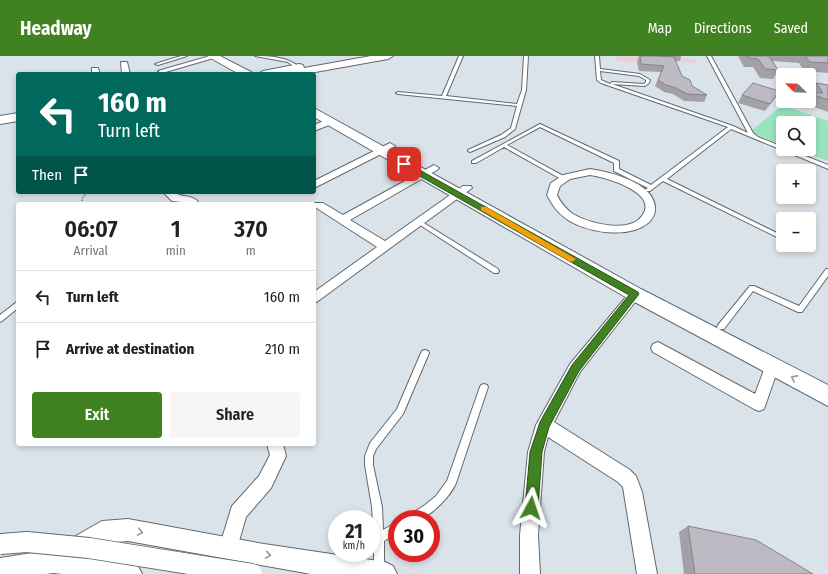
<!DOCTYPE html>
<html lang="en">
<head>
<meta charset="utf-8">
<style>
	body { margin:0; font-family:"Fira Sans Condensed",sans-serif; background:#f6f6f6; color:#202124; height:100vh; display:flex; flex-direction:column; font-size:15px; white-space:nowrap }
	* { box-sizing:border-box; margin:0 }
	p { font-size:13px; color:#757577 }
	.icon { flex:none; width:22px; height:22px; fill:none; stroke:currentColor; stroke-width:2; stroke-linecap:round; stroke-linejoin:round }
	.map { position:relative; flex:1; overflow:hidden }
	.panel { position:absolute; left:16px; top:146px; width:300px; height:244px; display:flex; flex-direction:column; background:#fff; border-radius:4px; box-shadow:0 2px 6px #0003 }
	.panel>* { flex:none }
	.guide { position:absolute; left:16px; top:16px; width:300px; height:122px; border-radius:4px; box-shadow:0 2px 6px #0003; background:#00695c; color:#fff; overflow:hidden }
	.needle { width:26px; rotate:293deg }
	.controls { position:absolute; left:776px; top:12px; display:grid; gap:8px }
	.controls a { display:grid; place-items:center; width:40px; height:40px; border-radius:4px; background:#fff; box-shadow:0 2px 6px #0003; font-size:20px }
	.speed { position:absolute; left:328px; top:454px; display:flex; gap:8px; font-size:20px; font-weight:700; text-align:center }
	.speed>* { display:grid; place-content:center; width:52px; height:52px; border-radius:50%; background:#fff; box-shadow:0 2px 6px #0003; line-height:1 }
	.speed small { font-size:10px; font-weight:400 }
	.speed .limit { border:6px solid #d22; background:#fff; color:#111 }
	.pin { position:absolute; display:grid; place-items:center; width:34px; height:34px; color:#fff; margin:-17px; border-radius:8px; box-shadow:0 2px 6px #0006 }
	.me { position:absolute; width:44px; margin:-22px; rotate:5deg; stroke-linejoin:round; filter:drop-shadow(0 0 3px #0008) }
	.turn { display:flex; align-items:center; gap:14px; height:84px; padding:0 16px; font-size:18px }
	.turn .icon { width:52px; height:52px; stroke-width:2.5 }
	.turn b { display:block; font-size:28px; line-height:34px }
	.then { display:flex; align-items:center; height:38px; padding:0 16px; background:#0003; gap:8px; font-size:15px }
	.eta { display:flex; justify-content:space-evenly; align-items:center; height:68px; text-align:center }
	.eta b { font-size:24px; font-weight:600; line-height:28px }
	.action { display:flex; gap:8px; margin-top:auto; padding:8px 16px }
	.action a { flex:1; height:46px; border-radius:4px; background:#408121; color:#fff; font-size:16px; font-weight:600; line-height:46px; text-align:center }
	.action a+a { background:#f6f6f6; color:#202124 }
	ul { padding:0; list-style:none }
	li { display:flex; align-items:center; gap:12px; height:52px; padding:0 16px; border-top:1px solid #e0e0e0 }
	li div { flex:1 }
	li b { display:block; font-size:15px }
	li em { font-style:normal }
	header { display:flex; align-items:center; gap:24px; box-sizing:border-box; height:56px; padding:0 20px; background:#408121; color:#fff }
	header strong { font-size:19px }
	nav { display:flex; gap:22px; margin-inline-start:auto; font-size:14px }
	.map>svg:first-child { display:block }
	.education { fill:#e8d1dc }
	.green { fill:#97e4bf }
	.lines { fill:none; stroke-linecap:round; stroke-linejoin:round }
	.service-casing { stroke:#62696f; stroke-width:2 }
	.minor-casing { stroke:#62696f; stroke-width:2 }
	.tertiary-casing { stroke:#62696f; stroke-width:2 }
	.secondary-casing { stroke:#62696f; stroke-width:2 }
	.path { stroke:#7b8186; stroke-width:1.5; stroke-dasharray:1.5 1.5; stroke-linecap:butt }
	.service { fill:#fff; fill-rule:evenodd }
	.minor { fill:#fff; fill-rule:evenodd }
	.tertiary { fill:#fff; fill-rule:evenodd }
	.secondary { fill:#fff; fill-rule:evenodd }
	.tertiary-bridge-casing { stroke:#62696f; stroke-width:22; stroke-linecap:butt }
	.tertiary-bridge { stroke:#fff; stroke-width:20 }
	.wall { fill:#a3a0a8 }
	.shaded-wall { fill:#858288 }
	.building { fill:#bebac3; stroke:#858288 }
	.oneway { stroke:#979899 }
	.route { fill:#408121; stroke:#2a5415 }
	.slow { fill:#f59e0b }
</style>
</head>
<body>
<header>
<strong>Headway</strong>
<nav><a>Map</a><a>Directions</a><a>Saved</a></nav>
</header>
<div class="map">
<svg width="828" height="518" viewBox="0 0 828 518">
	<rect width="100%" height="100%" fill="#dbe3ea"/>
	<path class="education" d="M615,0H677L679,2L697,4V7L671,6L676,18L639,15L637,7L616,5Z"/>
	<path class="green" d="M782,49L828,65V105L795,93H809V67H783V89L750,76Z"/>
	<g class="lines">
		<defs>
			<path id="service" d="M181,0H187L158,9L155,8Z
				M255,0C270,0 288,1 299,11L296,12L288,6Z
				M459,0H463L446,40L517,48L522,34L524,0H528L526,34L515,73L505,81L470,96L468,95V94L501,79L511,72L517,50L398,38L396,37L398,36L442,40Z
				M595,0H599L600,13L640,18L650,24L649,27L645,30L612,28L733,70L748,77L707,0H711L753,77L758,81L783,91V93H788L828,109V113L826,112L731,73L667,123L783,180V184L663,125L650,135H646L645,134L648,132L614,115V107L540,71L507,89L565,121V123H561L504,91L476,107H472V105L540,68L619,105V113L651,129L728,71L601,27L597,24ZM600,15L639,20L646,24V26L644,28L612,26L610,28L601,24Z
				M419,164L498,213L499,215L498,217H494L417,167V165Z
				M826,213H828V220L802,256H798L753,235L724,273H718L717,271L718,269L750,230H754L799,250Z
				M18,245V252L2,265L0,266V259Z
				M425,294L428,295L429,297L403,358L376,393L373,400V409L382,451L383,474L397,466V477L384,485V515L383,518H375L374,515V482L372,451L365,409V400L370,387L397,353L421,297L422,295Z
				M484,328L487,329L488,331L456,427C451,439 432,460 419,463C415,464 410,463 406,463L408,460L425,449L436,440L447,425L480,331L481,329Z"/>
			<path id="minor" d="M210,0L217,1L162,17L158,15Z
				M121,6H127L130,18H122Z
				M92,12H98L100,18H92Z
				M331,62L335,65L334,67L314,75V69Z
				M390,87L395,90L393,92L314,132V125Z
				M434,109L439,112L437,114L350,164L385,185L463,130H471L472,132L318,245L314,247V236L377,191L315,151L314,149L315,147H323L343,159Z
				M590,113C610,116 653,126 655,151C656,157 652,164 648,167C628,184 582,176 564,161C556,155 552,148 547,139L551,127L563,119ZM590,119C604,121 660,136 642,160C629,178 588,167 573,158C566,153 561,147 557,139L560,130L570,123Z
				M163,136H174C183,143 192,137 200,148L172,145Z
				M635,233L639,235L641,238L639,241L580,316L554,366L630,414L636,420L642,436L657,518H637L623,431L618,426L548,381L544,396L538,479L540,518H520V479L528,396L536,369L570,308L631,235Z
				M658,286L755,338L767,306L772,304L777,306L779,310L764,353L759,355L754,353L653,296L651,292L653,288Z
				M267,388H283L286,400L271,432L246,461L235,499L228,501L221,499L219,492L232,450L259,420L270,399Z"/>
			<path id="tertiary" d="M128,463L264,488L385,506L393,510L397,518H311L128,485L105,487L86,499L130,506L138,510L142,518H62L54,517L46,518H0V502L51,494L102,465Z"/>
			<path id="secondary" d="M207,0H220L251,16L252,18H239Z
				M371,0H393L388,3L304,18H258L263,15L299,8L303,9L304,12Z
				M314,52L641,233L828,329V350L629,243L314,61Z
				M18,57V65L0,68V60Z"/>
		</defs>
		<use href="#service" class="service-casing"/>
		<use href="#minor" class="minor-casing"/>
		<use href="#tertiary" class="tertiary-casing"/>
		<use href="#secondary" class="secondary-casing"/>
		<path class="path" d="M82,148V143L87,136"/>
		<use href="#service" class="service"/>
		<use href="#minor" class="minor"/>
		<use href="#tertiary" class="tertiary"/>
		<use href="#secondary" class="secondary"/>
		<defs>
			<path id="tertiary-bridge" d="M0,488L27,486L89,492L252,518"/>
		</defs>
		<use href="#tertiary-bridge" class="tertiary-bridge-casing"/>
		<use href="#tertiary-bridge" class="tertiary-bridge"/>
	</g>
	<path class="wall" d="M639,0H656L668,1V0H681V1L680,5H675L682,20L692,30L707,39L704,46L684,45L673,38L664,36L655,30L661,16L639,15L637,5Z
		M738,0H828V17L804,15L799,7L772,5L778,14L773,23L760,22L753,11H744Z
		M816,27L828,29V56L803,47L804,45H809V38L811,37H810Z
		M779,35L765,55L738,47L742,39Z
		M688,470L813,518H684L679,476Z"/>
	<path class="shaded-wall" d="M779,35L775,42L765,55L770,48Z"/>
	<path class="building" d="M640,0H656L674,1L682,20L690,24L692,30L707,39L687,38L676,32L666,29L658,24L664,10L641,8Z
		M747,0H769L778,14L765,13L758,3L748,2Z
		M805,0H828V7L810,6Z
		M753,27L779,35L770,48L742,39Z
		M816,27L828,29V44L809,37H823Z
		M688,470L756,484L813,518H695Z"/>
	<defs><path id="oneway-chevron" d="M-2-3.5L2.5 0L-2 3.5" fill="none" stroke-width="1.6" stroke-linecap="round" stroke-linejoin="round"/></defs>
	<g class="oneway">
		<use href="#oneway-chevron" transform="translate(794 322) rotate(-152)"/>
		<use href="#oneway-chevron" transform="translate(140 476) rotate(10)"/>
		<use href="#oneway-chevron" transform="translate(268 499) rotate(9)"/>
	</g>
	<path class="route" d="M402,107H407L638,236L639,238L579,315L549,371L542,396L538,452L536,456L531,458L527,456L525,452L530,396L540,366L572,309L629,239L402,110Z"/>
	<path class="slow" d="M481,151H486L576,203L572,206L569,205L481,154Z"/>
</svg>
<div class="controls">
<a><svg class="needle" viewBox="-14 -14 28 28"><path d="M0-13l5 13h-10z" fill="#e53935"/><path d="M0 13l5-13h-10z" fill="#757577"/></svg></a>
<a><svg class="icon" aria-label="search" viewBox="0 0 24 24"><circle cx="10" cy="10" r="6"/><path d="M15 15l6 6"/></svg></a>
<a>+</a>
<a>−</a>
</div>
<div class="speed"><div>21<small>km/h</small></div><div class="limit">30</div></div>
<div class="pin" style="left:404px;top:108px;background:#d93025"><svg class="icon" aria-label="arrive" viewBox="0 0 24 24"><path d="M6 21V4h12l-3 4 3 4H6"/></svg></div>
<svg class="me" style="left:531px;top:452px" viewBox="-20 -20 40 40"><path d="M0-17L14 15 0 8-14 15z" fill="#408121" stroke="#fff" stroke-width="4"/></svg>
<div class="guide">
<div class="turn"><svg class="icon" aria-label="left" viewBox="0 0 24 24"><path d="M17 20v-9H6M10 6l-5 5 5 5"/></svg><div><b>160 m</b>Turn left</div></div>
<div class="then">Then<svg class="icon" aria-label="arrive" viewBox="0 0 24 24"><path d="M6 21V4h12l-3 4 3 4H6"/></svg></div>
</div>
<section class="panel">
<div class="eta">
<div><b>06:07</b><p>Arrival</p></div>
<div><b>1</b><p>min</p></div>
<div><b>370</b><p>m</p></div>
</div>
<ul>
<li><svg class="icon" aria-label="left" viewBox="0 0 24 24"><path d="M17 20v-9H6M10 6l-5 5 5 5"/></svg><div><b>Turn left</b></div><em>160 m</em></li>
<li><svg class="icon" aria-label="arrive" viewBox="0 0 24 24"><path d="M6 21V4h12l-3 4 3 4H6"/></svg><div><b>Arrive at destination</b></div><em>210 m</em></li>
</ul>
<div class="action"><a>Exit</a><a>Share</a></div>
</section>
</div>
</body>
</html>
